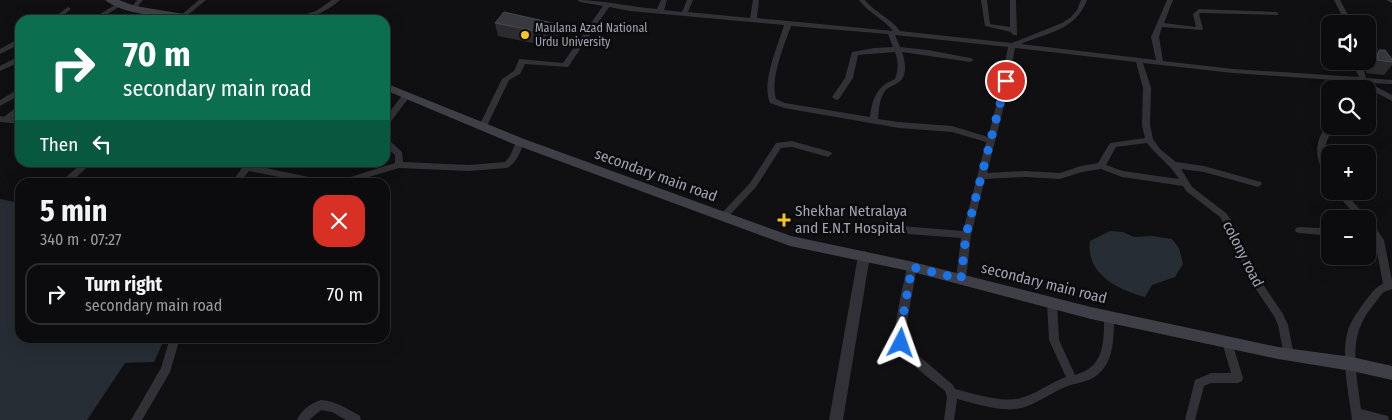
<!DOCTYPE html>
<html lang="en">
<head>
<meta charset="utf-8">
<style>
	body { margin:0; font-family:"Fira Sans Condensed",sans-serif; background:#151517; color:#f1f3f6; height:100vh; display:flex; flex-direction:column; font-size:19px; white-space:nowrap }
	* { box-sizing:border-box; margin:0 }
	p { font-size:16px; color:#9a9b9e }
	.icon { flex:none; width:28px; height:28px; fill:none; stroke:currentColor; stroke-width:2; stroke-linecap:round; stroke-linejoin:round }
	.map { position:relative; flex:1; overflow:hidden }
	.panel { position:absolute; left:15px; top:178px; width:375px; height:165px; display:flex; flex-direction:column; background:#0c0c0e; border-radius:15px; box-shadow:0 5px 20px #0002,0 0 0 1px #2c2c2e }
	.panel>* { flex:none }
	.top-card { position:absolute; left:15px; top:15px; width:375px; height:152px; border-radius:15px; box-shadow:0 5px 20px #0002,0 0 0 1px #2c2c2e; background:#0b6e4f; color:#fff; overflow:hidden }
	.buttons { position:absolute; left:1321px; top:15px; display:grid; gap:10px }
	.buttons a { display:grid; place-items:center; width:55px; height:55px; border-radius:10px; background:#0c0c0e; box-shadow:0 5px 20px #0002,0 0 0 1px #2c2c2e; font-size:25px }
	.pin { position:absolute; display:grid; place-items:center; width:42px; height:42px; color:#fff; margin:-21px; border:2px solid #fff; border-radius:50%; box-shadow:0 1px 5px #0007 }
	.me { position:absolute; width:55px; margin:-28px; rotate:4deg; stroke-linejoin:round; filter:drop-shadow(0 0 4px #0008) }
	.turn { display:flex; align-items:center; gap:18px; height:105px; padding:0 25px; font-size:22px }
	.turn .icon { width:65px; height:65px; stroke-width:2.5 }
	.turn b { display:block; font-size:35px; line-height:42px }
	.then { display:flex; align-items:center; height:48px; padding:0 25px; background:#0003; gap:10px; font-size:19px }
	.round { display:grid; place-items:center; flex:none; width:52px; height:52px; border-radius:15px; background:#151517 }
	.summary { display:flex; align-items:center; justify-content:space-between; height:85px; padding:0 25px }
	h1 { font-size:30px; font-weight:700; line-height:38px }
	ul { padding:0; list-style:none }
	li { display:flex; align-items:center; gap:15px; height:62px; margin:0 10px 8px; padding:0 15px; border:2px solid #2c2c2e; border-radius:15px }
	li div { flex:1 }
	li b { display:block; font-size:19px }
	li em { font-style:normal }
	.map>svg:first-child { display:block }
	.water { fill:#272d35 }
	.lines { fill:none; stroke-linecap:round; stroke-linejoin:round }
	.minor { fill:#313137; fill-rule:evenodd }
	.tertiary { fill:#313137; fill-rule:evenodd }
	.secondary { fill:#3f4047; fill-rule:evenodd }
	.wall { fill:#2c2c30 }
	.shaded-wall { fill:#1b1b1e }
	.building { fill:#38393e; stroke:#494a50 }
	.route { stroke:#1a73e8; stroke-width:9; stroke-dasharray:0 16.2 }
	.poi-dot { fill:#f4c726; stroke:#0b0b0d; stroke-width:2 }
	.labels { text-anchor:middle; stroke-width:5; stroke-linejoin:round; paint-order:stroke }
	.far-poi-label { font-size:12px; fill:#a1a4b3; stroke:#0b0b0d; text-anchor:start }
	.street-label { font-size:15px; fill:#a1a4b3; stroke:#0b0b0d }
	.poi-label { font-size:15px; fill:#a1a4b3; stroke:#0b0b0d; text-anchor:start }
</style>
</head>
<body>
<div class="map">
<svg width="1392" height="420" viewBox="0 0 1392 420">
	<rect width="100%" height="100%" fill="#101012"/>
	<path class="water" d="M0,199L20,203V338H165L154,362L125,363L87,420H0Z
		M1110,231L1123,232L1134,237L1152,236L1172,239L1179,248L1183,264L1175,277L1152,285L1145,297C1118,290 1085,273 1090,241Z"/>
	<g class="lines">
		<path class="minor" d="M137,0H143L135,10H131L130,9Z
			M199,0H206L184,18H180V16Z
			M332,0H340C326,13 307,20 288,20L316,11Z
			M577,0C603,0 631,7 657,9L661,0H667L664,10L682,12L687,0H693L688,12L750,18L753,0H759L757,18L893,31C883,18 868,13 859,0H865C875,13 891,18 900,31L1012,43L1062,23L1071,17L1077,10L1081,0H1087C1075,31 1048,32 1021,44L1156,60L1151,37L1167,0H1173L1164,23L1196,27L1193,14L1199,9L1276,12L1278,13V15L1201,13L1199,14L1203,29L1202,30L1162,27L1159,37L1163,61L1233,69L1359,77L1356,71L1359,61H1367L1364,71L1366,78L1392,80V84L1369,83L1392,95V101L1367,88L1359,89L1361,82L1233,73L1143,63L1151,88L1150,125L1153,139L1160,149L1176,162L1204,166L1261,182L1262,184L1258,187L1204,172L1181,169L1192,187L1226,213L1231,220L1258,277L1283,314L1288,325L1294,355L1293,358L1289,359L1285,358L1284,355L1278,325L1274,316L1251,282L1224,224L1220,217L1186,191L1183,186L1122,177L1101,169L1082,172L1060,179L1025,177L985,179L971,235L966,279L964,282L961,283L958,282L956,279L961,238L908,234L886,230L885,228L886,226L889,225L963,231L986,142L952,132L899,128L784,108L770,103C761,82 778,46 784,25L630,11L609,7L568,67L525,64L520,74L509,80L486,128H480L479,126L502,79L514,71L519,59L563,63L603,6L580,2ZM791,26L888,34L893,47L874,48L852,52L845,78L832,97L836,100L839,99L853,78L858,55L895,52C898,61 899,69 895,79C877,86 872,99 870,117L785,103L776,99C770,78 784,46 791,26ZM895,35L1008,47L998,98L988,137L952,126L899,122L878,119C879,110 879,99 885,91C889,86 894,86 899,82C908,76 905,60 902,52L970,62L974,60L970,58L928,50L900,47ZM1015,48L1136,62L1143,88L1142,125L1145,138L1110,143L1098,163L1081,166L1060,173L1025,171L987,173L1006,98ZM1147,143C1157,156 1171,165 1179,179L1123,171L1106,165L1116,147Z
			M981,0H987L990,24L1010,27V0H1016L1017,35H1013L1011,32L985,26Z
			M1334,0H1340L1353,24H1346Z
			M1386,0H1392V3Z
			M120,2L122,3V5L98,20H90Z
			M68,7L70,8V10L57,20H50Z
			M163,12L166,14L159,20H152Z
			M18,39H20V44L0,54V49Z
			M17,57H20V62L0,71V66Z
			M17,90H20V95L0,106V100Z
			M404,93H410L411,95L388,125L385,126V118Z
			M20,104V111L13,118H20V124L0,122V116L4,117Z
			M1330,124V126H1336C1316,152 1330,155 1330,181L1327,180C1316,161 1311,140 1330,124Z
			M385,138L388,139L402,152L403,162L469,165L505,162L510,156L517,140L520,139L524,142C520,152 517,163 507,168L469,171L399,168L352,182H340L341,180L395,163V155L385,146Z
			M792,141L831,152L832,154L828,157L792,147L781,148L756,187L726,219H720L719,217L720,215L750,183L776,143Z
			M83,162H93L71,182H62L63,180Z
			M193,162H205L206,164L202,167Z
			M246,162H252V165L318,179L322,182H305L249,171L240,182H232L242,168V165Z
			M1334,191H1343L1367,217L1368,220L1371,221L1384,240L1392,281V289L1384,292L1380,296C1374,305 1365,314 1361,325C1350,348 1358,384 1361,409L1388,416L1389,420H1352C1349,393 1341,361 1347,334C1350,321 1358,311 1366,300C1371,294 1375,287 1383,284L1375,241L1368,230V219H1358L1355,215L1337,216L1333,219H1330V225L1325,234L1322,235L1299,233L1296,232L1295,230L1296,228L1299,227L1319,228L1328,213L1337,210L1350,209Z
			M912,263L915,264L917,267L906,327V342L911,349L953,385L955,389C977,394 1005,405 1027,396C1040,391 1052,382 1066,377L1049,340L1047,302L1049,299L1052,298L1055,299L1057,302L1059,340L1075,375C1105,367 1104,342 1104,316L1106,313L1109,312L1112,313L1114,316C1114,340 1114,369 1089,380C1081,383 1071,384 1063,388C1050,394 1039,402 1025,407C1004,414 978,404 957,399L954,420H944L947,397L945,391C932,380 902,359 897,345C891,331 904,283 907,267L909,264Z
			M170,338H180L170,372L142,420H131L161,368Z
			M1227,338L1231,339L1232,342L1243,378L1242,381L1238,383H1211L1204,386L1195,420H1185L1195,380L1211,373H1231L1222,342L1223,339Z
			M321,400C336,401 348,409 360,416L361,420H346L332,412L321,410L309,420H297C302,409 310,404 321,400Z"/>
		<path class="tertiary" d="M864,251L868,253L870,256L843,420H829L858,256L860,253Z"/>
		<path class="secondary" d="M105,0H119L135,6L202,17L207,20C183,20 123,16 105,0Z
			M385,83L524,139L791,236L909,261L1091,307L1278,347L1352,357L1392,366V380L1352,371L1278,359L1091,319L909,271L790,246L516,145L385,90Z"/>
	</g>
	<path class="wall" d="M495,23L557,24L559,37L553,45L549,44L548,46L498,36Z
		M1379,50L1392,59V65L1384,75L1366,73L1368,63Z"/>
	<path class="shaded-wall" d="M557,24L559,37L553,45L550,32Z
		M547,31L549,44L548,46L546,33Z"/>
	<path class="building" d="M504,12L557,24L550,32L547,31L546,33L495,23Z
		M1379,50H1385L1392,59V62L1377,60Z"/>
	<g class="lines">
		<path class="route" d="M901,343V327L912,267L961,279L966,235L1006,81"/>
	</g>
	<g class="poi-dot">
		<circle cx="525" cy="35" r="5"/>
		<path d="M781.5 212.5h5v5h5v5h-5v5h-5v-5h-5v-5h5z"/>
	</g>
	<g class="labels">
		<g class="far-poi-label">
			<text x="535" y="32">Maulana Azad National<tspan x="535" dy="14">Urdu University</tspan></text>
		</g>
		<g class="street-label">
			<text transform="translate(656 175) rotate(20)" y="5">secondary main road</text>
			<text transform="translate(1243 254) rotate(63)" y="5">colony road</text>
			<text transform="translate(1044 283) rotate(14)" y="5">secondary main road</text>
		</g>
		<g class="poi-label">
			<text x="795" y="216">Shekhar Netralaya<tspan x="795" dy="17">and E.N.T Hospital</tspan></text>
		</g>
	</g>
</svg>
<div class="buttons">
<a><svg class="icon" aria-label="sound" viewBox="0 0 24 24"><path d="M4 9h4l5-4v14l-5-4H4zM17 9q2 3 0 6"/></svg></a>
<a><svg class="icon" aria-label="search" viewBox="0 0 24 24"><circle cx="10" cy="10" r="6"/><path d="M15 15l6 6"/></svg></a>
<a>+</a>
<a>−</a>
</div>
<div class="pin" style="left:1006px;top:81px;background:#d93025"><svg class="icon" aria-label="arrive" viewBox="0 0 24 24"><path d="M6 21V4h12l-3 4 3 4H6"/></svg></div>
<svg class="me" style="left:901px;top:343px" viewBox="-20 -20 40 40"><path d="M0-17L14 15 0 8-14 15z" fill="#1a73e8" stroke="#fff" stroke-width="4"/></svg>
<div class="top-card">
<div class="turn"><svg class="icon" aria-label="right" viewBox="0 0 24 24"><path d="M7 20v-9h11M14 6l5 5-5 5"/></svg><div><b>70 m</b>secondary main road</div></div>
<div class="then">Then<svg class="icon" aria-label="left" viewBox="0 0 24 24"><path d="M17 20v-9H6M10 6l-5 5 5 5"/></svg></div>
</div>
<section class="panel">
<div class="summary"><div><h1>5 min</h1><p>340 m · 07:27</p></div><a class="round" style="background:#d93025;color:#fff"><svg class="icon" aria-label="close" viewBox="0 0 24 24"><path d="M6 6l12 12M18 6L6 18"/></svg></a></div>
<ul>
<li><svg class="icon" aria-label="right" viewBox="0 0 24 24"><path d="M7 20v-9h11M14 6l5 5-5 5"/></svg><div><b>Turn right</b><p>secondary main road</p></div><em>70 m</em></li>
</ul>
</section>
</div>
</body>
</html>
